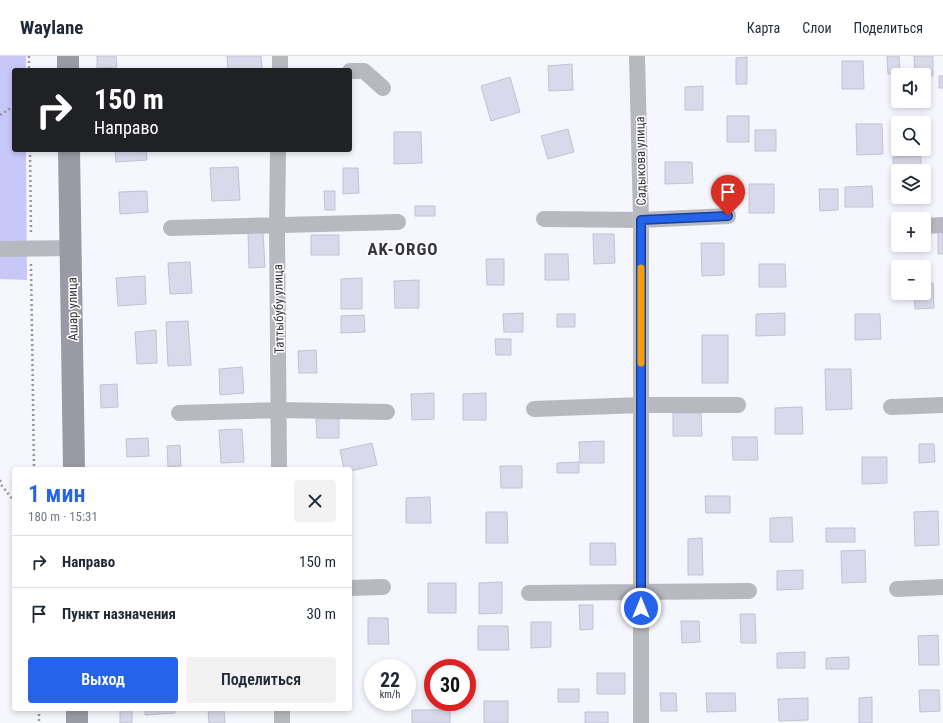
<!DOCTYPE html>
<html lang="ru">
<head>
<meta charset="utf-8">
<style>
	body { margin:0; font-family:"Roboto Condensed",sans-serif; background:#f2f2f3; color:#1f2937; height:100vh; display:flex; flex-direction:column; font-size:15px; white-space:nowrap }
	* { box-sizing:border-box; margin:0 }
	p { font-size:13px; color:#747a83 }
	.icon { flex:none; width:22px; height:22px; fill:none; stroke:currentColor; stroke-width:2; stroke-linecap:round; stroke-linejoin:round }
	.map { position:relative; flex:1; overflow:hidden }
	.side { position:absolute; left:12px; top:411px; width:340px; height:244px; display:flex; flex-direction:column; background:#fff; border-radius:4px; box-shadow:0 2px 6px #0003 }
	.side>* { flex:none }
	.banner { position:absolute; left:12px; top:12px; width:340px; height:84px; border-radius:4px; box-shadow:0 2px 6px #0003; background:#202124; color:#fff; overflow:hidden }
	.buttons { position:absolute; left:891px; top:12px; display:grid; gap:8px }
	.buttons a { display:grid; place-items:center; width:40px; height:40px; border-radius:4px; background:#fff; box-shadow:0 2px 6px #0003; font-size:20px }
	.speed { position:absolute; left:364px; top:603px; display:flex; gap:8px; font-size:20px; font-weight:700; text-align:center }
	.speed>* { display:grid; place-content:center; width:52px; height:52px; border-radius:50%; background:#fff; box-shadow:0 2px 6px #0003; line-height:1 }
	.speed small { font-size:10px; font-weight:400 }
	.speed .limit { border:6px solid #d22; background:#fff; color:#111 }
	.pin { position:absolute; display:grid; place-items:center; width:34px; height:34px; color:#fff; margin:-41px -17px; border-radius:50% 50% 50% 0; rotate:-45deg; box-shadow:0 0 4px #0007 }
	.pin .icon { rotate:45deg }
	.me { position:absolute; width:44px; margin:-22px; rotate:0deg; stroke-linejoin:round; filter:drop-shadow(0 0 3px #0008) }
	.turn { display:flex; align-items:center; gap:14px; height:84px; padding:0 16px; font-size:18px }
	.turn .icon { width:52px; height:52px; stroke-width:2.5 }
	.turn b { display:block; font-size:28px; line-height:34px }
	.round { display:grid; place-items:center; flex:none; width:42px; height:42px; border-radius:4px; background:#f2f2f3 }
	.summary { display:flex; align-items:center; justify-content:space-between; height:68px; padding:0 16px }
	h1 { font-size:24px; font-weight:600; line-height:30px; color:#2563eb }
	.cta { display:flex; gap:8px; margin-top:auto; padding:8px 16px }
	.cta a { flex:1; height:46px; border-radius:4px; background:#2563eb; color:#fff; font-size:16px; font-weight:600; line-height:46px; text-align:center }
	.cta a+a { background:#f2f2f3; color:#1f2937 }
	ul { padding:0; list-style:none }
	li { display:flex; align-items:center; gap:12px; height:52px; padding:0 16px; border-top:1px solid #e0e1e3 }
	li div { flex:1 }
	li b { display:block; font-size:15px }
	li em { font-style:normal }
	header { display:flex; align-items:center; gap:24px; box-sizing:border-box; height:56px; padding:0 20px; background:#fff; border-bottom:1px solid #e0e1e3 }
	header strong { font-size:19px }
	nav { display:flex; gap:22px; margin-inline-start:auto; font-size:14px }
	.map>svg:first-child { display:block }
	.green { fill:#c7c7fa }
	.building { fill:#d9d9eb; stroke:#c2c2d4 }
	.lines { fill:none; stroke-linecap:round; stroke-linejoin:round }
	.path { stroke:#94949c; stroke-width:2.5; stroke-dasharray:2 3; stroke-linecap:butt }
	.street { stroke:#b8b9c0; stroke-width:16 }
	.secondary { stroke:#9a9aa5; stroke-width:22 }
	.route-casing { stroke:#184099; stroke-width:10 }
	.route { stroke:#2563eb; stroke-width:7 }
	.slow { stroke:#f59e0b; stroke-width:7 }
	.labels { text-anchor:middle; stroke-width:3; stroke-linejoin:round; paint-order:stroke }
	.street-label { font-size:13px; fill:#36363d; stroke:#fff }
	.district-label { font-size:17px; font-weight:bold; letter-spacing:1px; fill:#343442; stroke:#fff }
</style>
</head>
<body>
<header>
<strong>Waylane</strong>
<nav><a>Карта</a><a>Слои</a><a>Поделиться</a></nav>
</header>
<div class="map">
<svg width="943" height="667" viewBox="0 0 943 667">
	<rect width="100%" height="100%" fill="#f6f6fe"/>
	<path class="green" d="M0,0H26V14H14V94H26L27,224L0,223Z"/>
	<path class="building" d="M97,0H116L117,11L97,12Z
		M227,0H261L262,14H228Z
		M887,0H899L900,18H888Z
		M914,0H933V20L915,19Z
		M747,1V28H736V2Z
		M842,5H863L864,33H842Z
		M572,8L573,34L549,35L548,10Z
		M939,20H943V32H939Z
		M510,21L520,56L491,65L481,30Z
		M703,30V54H685V31Z
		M727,60H749V86H727Z
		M856,68H882L883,98L857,99Z
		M568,73L574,96L548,103L541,80Z
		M755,74H776V95H755Z
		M394,76H421L422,107L394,108Z
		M115,94H146L147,104L116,106Z
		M921,100V115H898V124L894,125L893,101Z
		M665,106H692L693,127L665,128Z
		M238,111L240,144L212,145L210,112Z
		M343,112H358L359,137L343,138Z
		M749,128H774V157H749Z
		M872,130L873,151H845V131Z
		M819,133H838V154L820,155Z
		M147,135L148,156L120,158L119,136Z
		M324,135H335V154H325Z
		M415,150H435V160H415Z
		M938,172H943V198H938Z
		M263,175L265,211L249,212L248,176Z
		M593,178H614L615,207L594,208Z
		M311,179H339V199H311Z
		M701,187H724V219L702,220Z
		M545,198H568L569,224H545Z
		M486,203H504V229H487Z
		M190,206L192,237L170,238L168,207Z
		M759,208H785L786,231H759Z
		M145,220L146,248L118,250L116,222Z
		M362,222V253H341V223Z
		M419,224V252H395L394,225Z
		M933,227L934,252L915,253L914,237H924V228Z
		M523,257V276H504L503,258Z
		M785,257V279L756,280V258Z
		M557,258H575V271H557Z
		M855,258H880L881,283L855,284Z
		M364,259L365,276L341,277V260Z
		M188,265L191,309L168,310L166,266Z
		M156,274L157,307L137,308L135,276Z
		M702,279H728V327H702Z
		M495,283H511V299H496Z
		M316,294L317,317H299L298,295Z
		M242,311L244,337L220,339L219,313Z
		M825,313H851L852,353L826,354Z
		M117,328L118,351L101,352L100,329Z
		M434,337V363L412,364L411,338Z
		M486,337V364H463V338Z
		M802,351L803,378H775V352Z
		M673,357H701L702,380H673Z
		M316,363H339V382H317Z
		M242,373L244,406L221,407L219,374Z
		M732,381H757L758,404H733Z
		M148,382L149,400L127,401L126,383Z
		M604,385V407H580L579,386Z
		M372,387L377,409L350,415V413H344L340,394Z
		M919,388H934L935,406L919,407Z
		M180,389L181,410L168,411L167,390Z
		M862,401H887V427L862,428Z
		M579,406V417H557V407Z
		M500,410H522V432H501Z
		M705,440H730V457H706Z
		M430,441L431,467H406V442Z
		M938,455L939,489L915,490L914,456Z
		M486,456H507L508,487H486Z
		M792,461L793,486H770V462Z
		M826,472H855V486H826Z
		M702,482L703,519H688V483Z
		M590,487H615L616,509H590Z
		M865,494L866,526L842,527L841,495Z
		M803,514V533L777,534V515Z
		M502,526V557L479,558V527Z
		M428,527H456V557H428Z
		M579,549H593V573L580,574Z
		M740,558H755L756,587H741Z
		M368,562H388L389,588H368Z
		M681,565H699L700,586L682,587Z
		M531,566H551V591L531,592Z
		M478,570H508L509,594H478Z
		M938,579L939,609H919L918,580Z
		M805,596V612H777V597Z
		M849,601V613H826V602Z
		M597,617H625V638H597Z
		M558,633H579V646H558Z
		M919,634H939L940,655L920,656Z
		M660,637H676L677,655H661Z
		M706,637H735L736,655L707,656Z
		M872,641V667H859V642Z
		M808,642V664L779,665L778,643Z
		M484,645H508V667H484Z
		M120,653H132V667H120Z
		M145,653H175V657L145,659Z
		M208,653H224L225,667H209Z
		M412,654H450V667H412Z
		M585,656H608V667H585Z"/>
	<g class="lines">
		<path class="path" d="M29,0V14
			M0,59L14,50
			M30,94L31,177
			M31,208L34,413
			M0,424L2,430L14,445
			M39,653V667"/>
		<path class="street" d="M637,0L641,164V667
			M280,14V0
			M350,15H364L383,32
			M278,94L277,170L279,413
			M544,163L641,164L728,160
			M924,170L943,169
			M171,172L398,166
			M0,193L71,192
			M891,351L943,349
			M534,353L641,349H738
			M179,357L279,354L387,356
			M350,532L383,531
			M897,533L943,531
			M529,537L749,535
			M282,653V667"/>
		<path class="secondary" d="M68,0V14
			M69,94L74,413
			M77,653V667"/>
	</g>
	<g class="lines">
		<defs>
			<path id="route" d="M641,552V164L728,160"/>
		</defs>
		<use href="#route" class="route-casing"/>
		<use href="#route" class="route"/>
		<path class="slow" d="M641,212V307"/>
	</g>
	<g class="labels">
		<g class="street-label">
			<text transform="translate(640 105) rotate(-91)" y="5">Садыкова улица</text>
			<text transform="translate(72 253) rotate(-91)" y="5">Ашар улица</text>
			<text transform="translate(278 253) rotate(-91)" y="5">Таттыбубу улица</text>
		</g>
		<g class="district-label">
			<text x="403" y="199">AK-ORGO</text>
		</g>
	</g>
</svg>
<div class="buttons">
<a><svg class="icon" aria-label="sound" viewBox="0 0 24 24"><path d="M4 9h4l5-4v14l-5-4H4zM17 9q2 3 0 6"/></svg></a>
<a><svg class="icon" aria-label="search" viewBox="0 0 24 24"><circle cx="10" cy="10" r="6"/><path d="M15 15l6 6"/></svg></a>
<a><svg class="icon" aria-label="layers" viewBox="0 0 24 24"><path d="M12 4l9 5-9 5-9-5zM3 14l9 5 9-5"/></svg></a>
<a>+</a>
<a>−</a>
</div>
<div class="speed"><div>22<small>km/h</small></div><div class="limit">30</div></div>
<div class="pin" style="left:728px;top:160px;background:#d93025"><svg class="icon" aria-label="arrive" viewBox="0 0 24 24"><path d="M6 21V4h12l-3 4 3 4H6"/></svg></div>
<svg class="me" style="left:641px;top:552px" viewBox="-20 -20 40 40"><circle r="17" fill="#2563eb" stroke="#fff" stroke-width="3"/><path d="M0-11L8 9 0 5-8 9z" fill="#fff"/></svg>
<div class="banner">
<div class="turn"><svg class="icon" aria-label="right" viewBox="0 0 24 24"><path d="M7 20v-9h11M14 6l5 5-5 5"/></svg><div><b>150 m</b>Направо</div></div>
</div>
<section class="side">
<div class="summary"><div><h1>1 мин</h1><p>180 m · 15:31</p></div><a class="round"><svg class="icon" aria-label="close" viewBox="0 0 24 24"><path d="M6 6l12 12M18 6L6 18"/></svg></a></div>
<ul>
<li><svg class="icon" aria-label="right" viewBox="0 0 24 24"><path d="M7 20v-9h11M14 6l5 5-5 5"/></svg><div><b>Направо</b></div><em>150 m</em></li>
<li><svg class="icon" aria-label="arrive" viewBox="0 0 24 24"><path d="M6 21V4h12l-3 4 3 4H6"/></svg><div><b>Пункт назначения</b></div><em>30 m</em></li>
</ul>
<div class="cta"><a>Выход</a><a>Поделиться</a></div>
</section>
</div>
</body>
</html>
